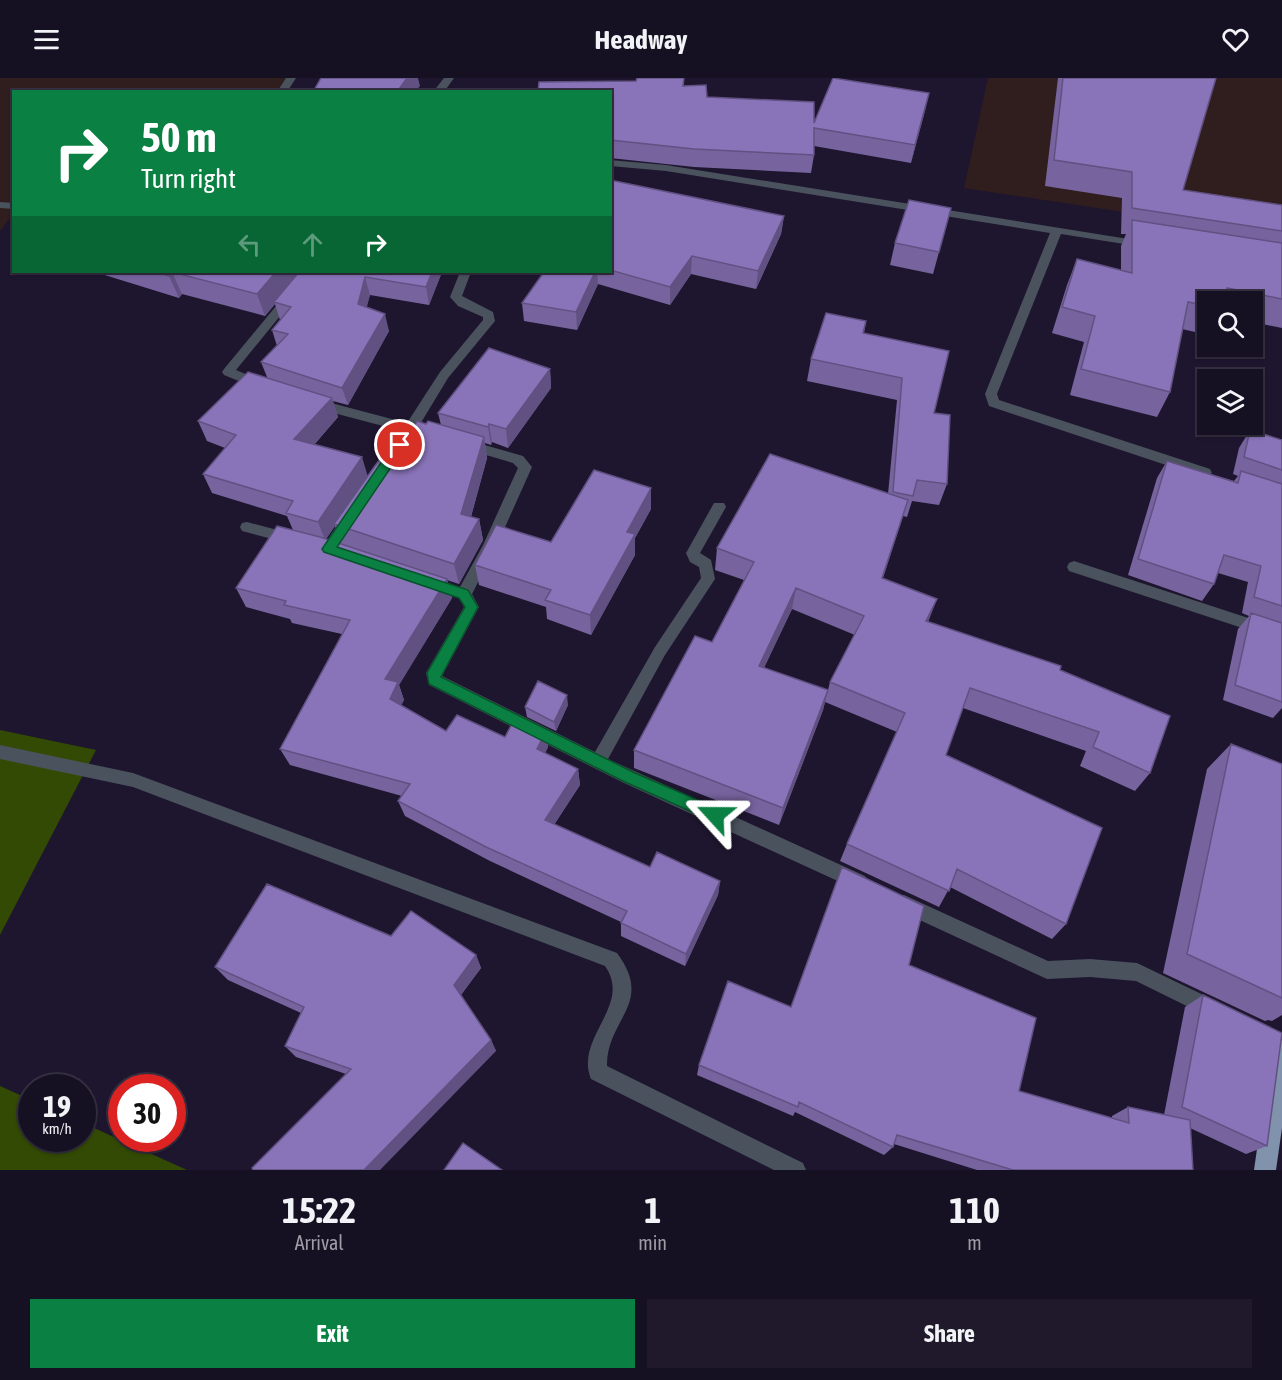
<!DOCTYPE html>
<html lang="en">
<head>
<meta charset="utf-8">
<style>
	body { margin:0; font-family:"Asap Condensed",sans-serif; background:#1f192b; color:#f1f3f6; height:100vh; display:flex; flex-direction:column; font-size:22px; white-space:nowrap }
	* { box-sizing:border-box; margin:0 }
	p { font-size:20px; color:#9e9da6 }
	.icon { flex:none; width:33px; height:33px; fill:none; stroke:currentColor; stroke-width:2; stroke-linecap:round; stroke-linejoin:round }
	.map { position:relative; height:1092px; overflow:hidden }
	.sheet { display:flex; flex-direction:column; background:#161023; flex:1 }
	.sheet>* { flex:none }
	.top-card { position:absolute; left:12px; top:12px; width:600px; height:183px; border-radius:0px; box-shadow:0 2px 4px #0004,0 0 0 2px #353041; background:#0b8043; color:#fff; overflow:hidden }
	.buttons { position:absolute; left:1197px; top:213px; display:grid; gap:12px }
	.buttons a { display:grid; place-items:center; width:66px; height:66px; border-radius:0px; background:#161023; box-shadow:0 2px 4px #0004,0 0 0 2px #353041; font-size:30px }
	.speed { position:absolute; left:18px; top:996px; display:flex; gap:12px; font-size:30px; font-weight:700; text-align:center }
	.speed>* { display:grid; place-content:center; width:78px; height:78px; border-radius:50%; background:#161023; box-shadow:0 2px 4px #0004,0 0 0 2px #353041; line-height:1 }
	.speed small { font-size:15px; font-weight:400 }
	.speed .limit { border:9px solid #d22; background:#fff; color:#111 }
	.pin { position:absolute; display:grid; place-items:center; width:51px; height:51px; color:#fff; margin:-26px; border:3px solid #fff; border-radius:50%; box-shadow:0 2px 6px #0007 }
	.me { position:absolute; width:66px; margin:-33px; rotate:294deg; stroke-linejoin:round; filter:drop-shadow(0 0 4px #0008) }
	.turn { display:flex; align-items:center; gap:21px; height:126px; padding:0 30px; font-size:27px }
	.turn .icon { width:78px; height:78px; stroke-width:2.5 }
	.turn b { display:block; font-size:42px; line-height:51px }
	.lanes { display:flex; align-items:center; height:57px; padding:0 30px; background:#0003; justify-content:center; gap:30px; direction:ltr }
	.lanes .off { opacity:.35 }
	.eta { display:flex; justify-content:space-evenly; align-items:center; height:102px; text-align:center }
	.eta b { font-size:36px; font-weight:700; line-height:42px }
	.action { display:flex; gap:12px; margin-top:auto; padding:12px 30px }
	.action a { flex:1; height:69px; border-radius:0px; background:#0b8043; color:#fff; font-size:24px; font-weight:700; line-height:69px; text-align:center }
	.action a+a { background:#1f192b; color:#f1f3f6 }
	header { display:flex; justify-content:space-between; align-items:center; height:78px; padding:0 30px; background:#161023; font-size:27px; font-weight:700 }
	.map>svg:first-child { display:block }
	.commercial { fill:#301d1e }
	.green { fill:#324a03 }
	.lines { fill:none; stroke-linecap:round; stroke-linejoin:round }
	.minor { fill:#4a525d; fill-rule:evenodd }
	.trunk { fill:#8092ac; fill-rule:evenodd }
	.wall { fill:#77649f; fill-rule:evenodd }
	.shaded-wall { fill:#615182 }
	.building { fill:#8a74b9; stroke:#615182; stroke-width:1.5 }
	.route { fill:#0b8043; stroke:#07532c; stroke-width:1.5 }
</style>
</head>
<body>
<header><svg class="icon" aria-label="menu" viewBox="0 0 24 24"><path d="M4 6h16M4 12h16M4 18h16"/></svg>Headway<svg class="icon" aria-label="heart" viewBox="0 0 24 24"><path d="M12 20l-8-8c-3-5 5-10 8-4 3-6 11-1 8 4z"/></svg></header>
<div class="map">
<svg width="1282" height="1092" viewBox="0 0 1282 1092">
	<rect width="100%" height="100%" fill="#1e162f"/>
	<path class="commercial" d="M0,0H289L280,13L14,14L13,136L0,153Z
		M988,0H1282V158L964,110Z"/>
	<path class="green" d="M0,652L96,672L0,857Z
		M0,1008L31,1022L32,1060H82L83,1045L187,1092H0Z"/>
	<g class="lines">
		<path class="minor" d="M286,0H296L287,14H277Z
			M444,0H454L444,14H433Z
			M610,82L666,87L1147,164V168L1143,169L1061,156L997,316L999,322L1210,391L1212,395L1205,400L989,328L985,316L1050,155L666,93L610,88Z
			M0,124L14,125V131L0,130Z
			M304,194H316L236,292L264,304L266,307L264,310H256L224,297L222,294L224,291Z
			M460,194H471L462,218L493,234L495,243L448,300L419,348L438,354L440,357L438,360L433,362L413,357L380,405H370L368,401L370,397L402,353L311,329L310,326L316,321L407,345L440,294L483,242V239L458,228L450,219Z
			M467,362L523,378L532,389L497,467L472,516L479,529L442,598L595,674L655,569L701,500L699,489L690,484L686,475L714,425H724L726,429L700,475L711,482L715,501L665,577L608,681L865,798L868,804L865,810L859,812L853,810L624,705L429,607L426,595L464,529L459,520L426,509L424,505L426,501L431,499L460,509L483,467L518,390L513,385L462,370L460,367Z
			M349,436L354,437L356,441L354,445L334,475H324L322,471L324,467L344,437Z
			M247,444L296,457L298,461L291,466L242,453L240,449L242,445Z
			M1074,483L1282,551V563L1069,493L1067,489L1069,485Z
			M0,667L133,695L617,875C655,926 606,941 607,988L803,1085L806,1092H774L591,1001C574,959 633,928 605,888L133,709L0,681Z
			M904,817L1048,883L1090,881L1137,885L1218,924L1220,931L1218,938L1211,940L1136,903L1090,899L1047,901L898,832L895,826L898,820Z"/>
		<path class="trunk" d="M1282,962V1050L1276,1092H1254L1271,973L1275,966Z"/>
	</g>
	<path class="wall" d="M1058,0H1216L1183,112L1282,127V250L1252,244V224H1208V257L1182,251L1170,314L1157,339L1070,317L1084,264L1052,255L1067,207L1077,181L1121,192V168L1126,156H1121L1122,120L1045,108Z
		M683,8L707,19L814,45L929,15L911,85L814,68V77L811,95L694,89L610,80V14Z
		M610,102L784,138L781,156L756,211L691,196L670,227L598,206L577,252L524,243L522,225L544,194H610Z
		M951,130L933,196L890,187L895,165Z
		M95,194H442L429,227L370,217L366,229L389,253L348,327L333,323L338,339L314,367L368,398L392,385L426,346L441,347L438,335L550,291L551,310L508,370L492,364L491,367L485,365L487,380L471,439L479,441L483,462L459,506L447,502L452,520L399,607L404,622L401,627L446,653L505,659L546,653L548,669L545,675L578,691L580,707L554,747L650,789L720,803L718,817L685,888L621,858V844L490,783L405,738L398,723L402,718L290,687L280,671L342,556L292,545L290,541L246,529L236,510L293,452L287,438L212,415L203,396L225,370L207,363L198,343L267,299L261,284L277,268L272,252L280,242L275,226L265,238L182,216L179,220ZM335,448L341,466L326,461Z
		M866,243L864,255L934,335L947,406L939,427L912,423L907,439L903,438L883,500L928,544L1060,592L1150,695L1135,713L1080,688L1086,673L963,630L946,677L1066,846L1052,861L950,809L939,829L840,783L847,766L897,654L825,624L823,632L779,747L634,690V672L712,564L744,502L715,492L717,470L888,416L897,322L807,303L811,281ZM792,531L855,557L830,604L828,612L764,590Z
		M1250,352L1282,362V630L1273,640L1223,622L1238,551L1249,538L1242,535L1248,504L1218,495L1214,506L1202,523L1128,497L1157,400L1167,383L1234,403L1238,398L1233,396L1239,370Z
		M651,410V431L635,460V477L591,557L547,541L546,529L479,507L475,487L551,464Z
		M568,627L556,653L527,639L525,629Z
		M1231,666L1282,686V937L1272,943L1268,942L1265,943L1163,895L1207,691Z
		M391,858L476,877L481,890L461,917L491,962L496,973L346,996L296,979L285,968L301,935L228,902L215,889Z
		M909,887L1019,1013L1112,1040V1038L1128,1029L1164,1037L1185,929L1203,917L1267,1068L1246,1076L1190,1050L1193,1092H977L894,1066L893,1069L884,1077L795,1034L793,1038L697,997L699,987Z"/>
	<path class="shaded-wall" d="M407,0H418L420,8L415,14H397Z
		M929,15L925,33L911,85L915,67Z
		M784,138L781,156L756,211L758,193Z
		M692,178L691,196L670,227V209Z
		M172,194L182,216L179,220L169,198Z
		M276,194H299L274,224L275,226L265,238L257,216Z
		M432,194H442L429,227L426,209Z
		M595,194H597L598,206L577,252L576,234Z
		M365,199L370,217L363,244L358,226Z
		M385,236L389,253L348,327L342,310Z
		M550,291L551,310L508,370L506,351Z
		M332,320L338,339L301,381L294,361Z
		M489,346L492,364L491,367L488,349Z
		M484,359L487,380L466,456L461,436Z
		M362,379L368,399L334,446L335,448L325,462L318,444Z
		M651,410V431L635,460V477L591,557L590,537L627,454Z
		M479,441L483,462L459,506L454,486Z
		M447,501L452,520L399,607L404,622L396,638L390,621L385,601Z
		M796,510L792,531L755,608L759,588Z
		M937,521L929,542L918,564L926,543Z
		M828,612L823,632L779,747L783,730Z
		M567,617L568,627L556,653L554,644Z
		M546,653L548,669L539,688L537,671Z
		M578,691L580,707L547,757L545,742Z
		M720,803L718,817L685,888L686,876Z
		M476,877L481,890L459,919L454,907Z
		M491,962L496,973L380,1092H364Z"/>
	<path class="building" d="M321,0H407L397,14H313Z
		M637,0H684L683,8L706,7L707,19L814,24V45L833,0L929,15L915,67L814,50V77L694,71L610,62V14H538L539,4L636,3Z
		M1063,0H1216L1183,112L1282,127V153L1132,130V94L1054,82Z
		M610,102L784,138L758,193L692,178L670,209L610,192Z
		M909,122L951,130L939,174L895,165Z
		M1132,142L1282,165V221L1227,210L1225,224H1208V228L1188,224L1170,314L1081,291L1095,238L1062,229L1077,181L1132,195Z
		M155,194H276L257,216L172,194L169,198Z
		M299,194H432L426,209L365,199L358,226L385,236L342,310L261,284L288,256L272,252L291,229L274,224Z
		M544,194H595L576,234L522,225Z
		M826,235L866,243L863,255L949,273L934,335L950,337L947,406L917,402L913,418L893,414L902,300L811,281Z
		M489,270L550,291L506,351L489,346L488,349L438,335Z
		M248,294L332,320L294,361L362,379L318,444L286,435L293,423L203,396L236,357L198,343Z
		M417,343L426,346L428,343L484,359L461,436L479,441L454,486L334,446L379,382L392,385Z
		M1250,352L1282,362V392L1244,379Z
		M770,376L908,422L882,500L937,521L926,543L1061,588L1060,592L1170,638L1150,695L1093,669L1099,654L970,610L946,677L1102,750L1066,846L957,791L949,813L847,766L905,635L830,604L864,538L796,510L759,588L828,612L783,730L634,672L695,558L712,564L754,484L717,470Z
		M1167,383L1238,405L1241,393L1282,406V528L1254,519L1261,488L1224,477L1214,506L1138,481Z
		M594,392L651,410L627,454L635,456L590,537L545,522L551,512L475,487L496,447L551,464Z
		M277,448L320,459L447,501L385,601L398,604L390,621L446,653L457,637L505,659L516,638L546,653L537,671L578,691L545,742L650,789L657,774L720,803L686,876L621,845L627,833L486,769L398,723L410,706L280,671L350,542L284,527L286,523L236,510Z
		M1251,535L1282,545V624L1235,607Z
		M538,603L567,617L554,644L525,629Z
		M1231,666L1282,686V920L1187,876Z
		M842,789L924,828L909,887L1036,940L1019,1013L1129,1045L1128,1029L1190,1042L1193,1092H1013L897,1057L893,1069L799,1024L798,1029L699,987L728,903L791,929Z
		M267,806L391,858L411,833L476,877L454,907L491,962L364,1092H253L252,1090L351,991L285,968L304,929L215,889Z
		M1203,917L1282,955L1267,1068L1182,1029Z
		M463,1065L502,1092H444Z"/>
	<path class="route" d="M400,362L406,367L404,370L337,469L468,512L478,529L441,599L635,695L721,732L723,737L721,742L715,744L710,742L625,704L429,606L427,595L465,529L459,520L324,474L322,471L395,364Z"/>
</svg>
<div class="buttons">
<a><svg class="icon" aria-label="search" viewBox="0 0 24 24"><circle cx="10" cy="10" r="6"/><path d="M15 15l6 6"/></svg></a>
<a><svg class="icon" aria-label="layers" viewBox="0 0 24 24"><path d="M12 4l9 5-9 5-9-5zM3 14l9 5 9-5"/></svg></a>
</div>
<div class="speed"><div>19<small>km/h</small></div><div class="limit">30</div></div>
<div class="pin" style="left:400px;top:367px;background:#d93025"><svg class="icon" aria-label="arrive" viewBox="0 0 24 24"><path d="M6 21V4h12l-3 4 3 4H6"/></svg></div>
<svg class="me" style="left:715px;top:737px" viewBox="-20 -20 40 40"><path d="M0-17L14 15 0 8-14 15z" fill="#0b8043" stroke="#fff" stroke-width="4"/></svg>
<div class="top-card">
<div class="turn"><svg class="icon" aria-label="right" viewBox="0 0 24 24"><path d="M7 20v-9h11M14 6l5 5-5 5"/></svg><div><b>50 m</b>Turn right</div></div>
<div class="lanes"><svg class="icon off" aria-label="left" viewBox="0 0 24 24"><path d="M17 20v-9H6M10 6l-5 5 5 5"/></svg><svg class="icon off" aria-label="ahead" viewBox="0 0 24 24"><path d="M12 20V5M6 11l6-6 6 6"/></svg><svg class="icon" aria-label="right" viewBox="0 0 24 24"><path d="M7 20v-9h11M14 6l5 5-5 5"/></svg></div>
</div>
</div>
<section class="sheet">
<div class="eta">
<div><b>15:22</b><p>Arrival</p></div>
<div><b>1</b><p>min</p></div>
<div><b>110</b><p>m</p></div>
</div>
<div class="action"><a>Exit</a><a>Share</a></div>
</section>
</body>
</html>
